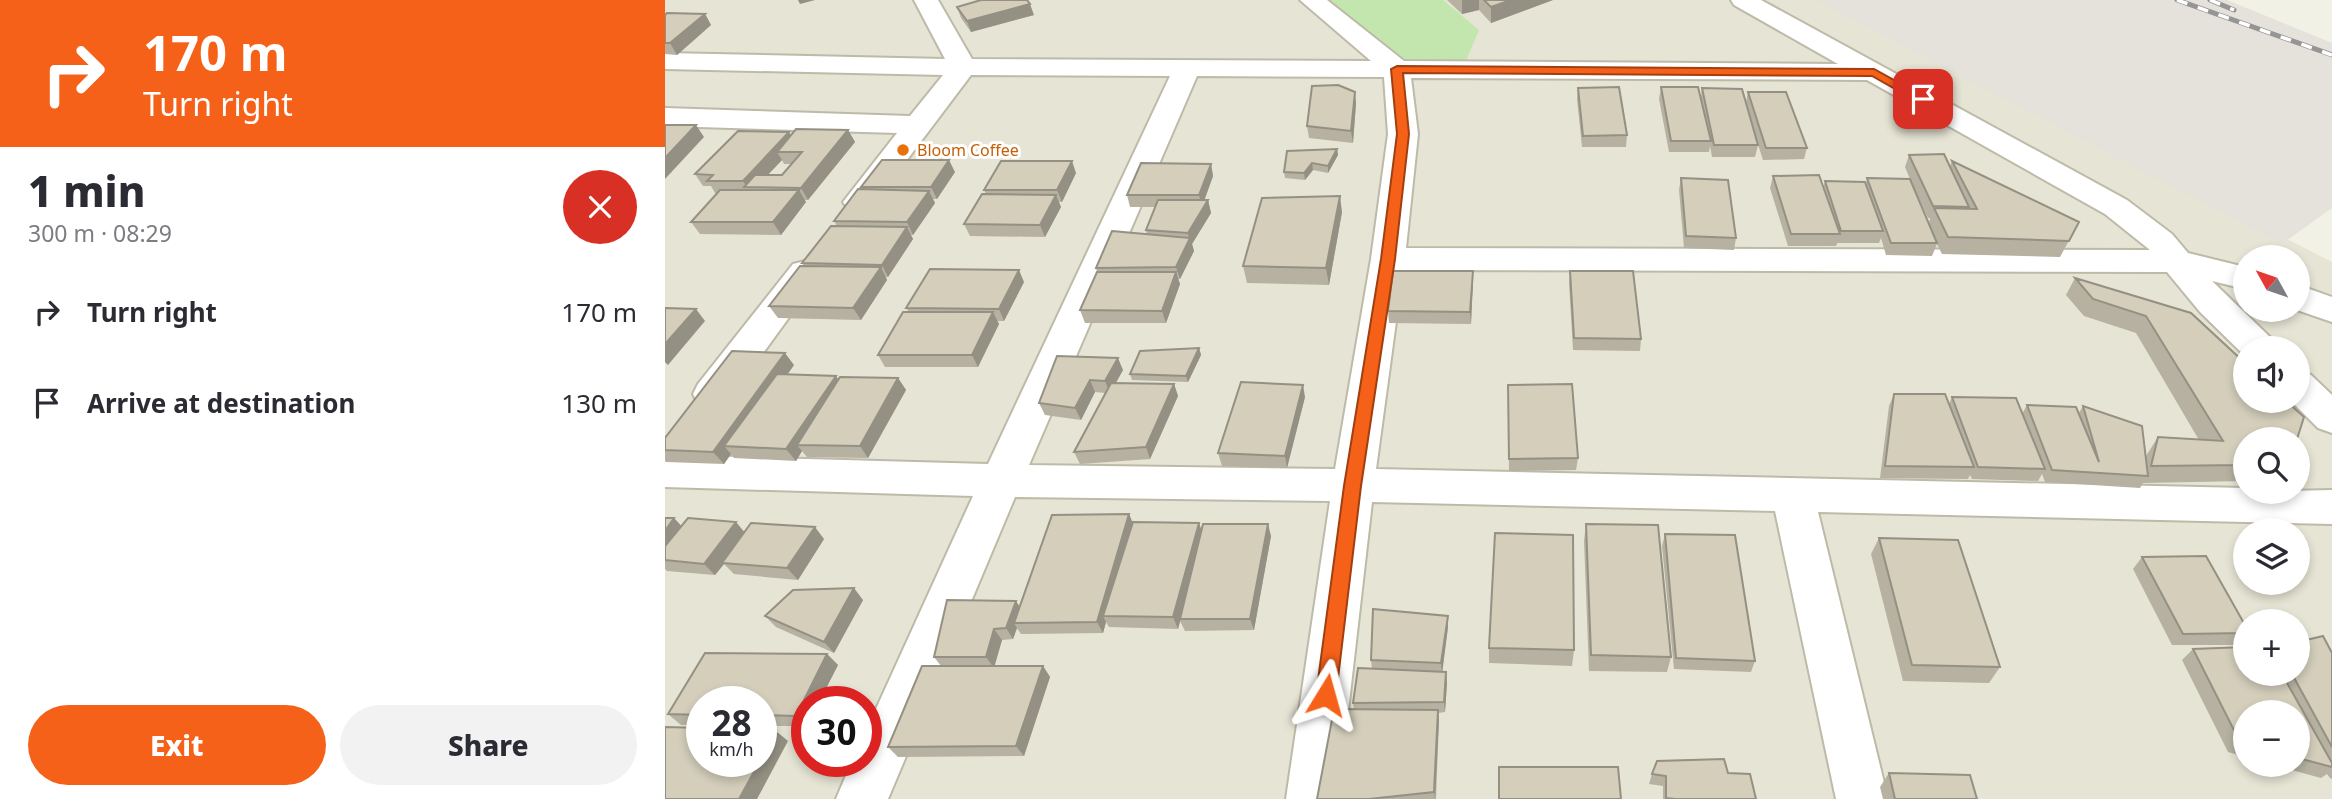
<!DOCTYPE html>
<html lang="en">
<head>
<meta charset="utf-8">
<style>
	body { margin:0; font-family:"Noto Sans",sans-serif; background:#f2f2f3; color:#2b2b33; height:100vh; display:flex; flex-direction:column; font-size:26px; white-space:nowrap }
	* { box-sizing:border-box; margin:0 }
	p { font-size:23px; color:#7c7c81 }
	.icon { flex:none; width:38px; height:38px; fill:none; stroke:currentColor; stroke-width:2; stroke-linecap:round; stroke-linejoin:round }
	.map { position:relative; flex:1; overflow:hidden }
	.drawer { display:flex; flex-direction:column; background:#fff; width:665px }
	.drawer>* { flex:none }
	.banner { background:#f66119; color:#fff; overflow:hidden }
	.needle { width:46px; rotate:310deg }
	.buttons { position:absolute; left:1568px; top:245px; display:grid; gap:14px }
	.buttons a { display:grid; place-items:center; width:77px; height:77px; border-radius:50%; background:#fff; box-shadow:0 4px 10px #0003; font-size:35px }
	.speed { position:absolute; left:21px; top:686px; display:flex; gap:14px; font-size:35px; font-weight:700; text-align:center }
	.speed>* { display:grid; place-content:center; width:91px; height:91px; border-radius:50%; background:#fff; box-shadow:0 4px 10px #0003; line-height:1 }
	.speed small { font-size:18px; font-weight:400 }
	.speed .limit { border:10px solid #d22; background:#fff; color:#111 }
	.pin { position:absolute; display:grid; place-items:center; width:60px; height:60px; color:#fff; margin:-30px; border-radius:14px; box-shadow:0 4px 10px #0006 }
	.me { position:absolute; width:77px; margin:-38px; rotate:8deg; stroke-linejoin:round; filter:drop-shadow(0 0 5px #0008) }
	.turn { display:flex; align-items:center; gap:24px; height:147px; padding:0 28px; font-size:32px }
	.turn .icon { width:91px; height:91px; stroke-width:2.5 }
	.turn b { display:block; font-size:49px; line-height:60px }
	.round { display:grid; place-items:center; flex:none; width:74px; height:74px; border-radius:37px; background:#f2f2f3 }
	.head { display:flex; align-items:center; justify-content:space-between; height:119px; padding:0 28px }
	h1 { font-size:42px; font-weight:800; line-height:52px }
	.primary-button { display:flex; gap:14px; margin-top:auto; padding:14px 28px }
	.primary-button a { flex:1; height:80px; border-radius:42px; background:#f66119; color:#fff; font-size:28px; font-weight:800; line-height:80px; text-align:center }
	.primary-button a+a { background:#f2f2f3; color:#2b2b33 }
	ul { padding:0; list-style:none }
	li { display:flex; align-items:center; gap:21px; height:91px; padding:0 28px }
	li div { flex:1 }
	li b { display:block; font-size:26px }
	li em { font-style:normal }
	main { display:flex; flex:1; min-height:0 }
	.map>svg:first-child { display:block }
	.residential { fill:#e6e4d4; fill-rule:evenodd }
	.industrial { fill:#e4e2da }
	.green { fill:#c3e6af }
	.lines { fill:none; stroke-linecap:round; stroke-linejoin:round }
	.street-casing { stroke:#bebaa8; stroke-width:4 }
	.street { fill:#fff; fill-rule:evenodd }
	.rail-casing { stroke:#959595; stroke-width:5 }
	.rail { stroke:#fff; stroke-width:3.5; stroke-dasharray:11; stroke-linecap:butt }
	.wall { fill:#b6b1a1; fill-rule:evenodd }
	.shaded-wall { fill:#949083 }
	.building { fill:#d4cebb; stroke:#949083; stroke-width:2 }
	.route { fill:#f66119; stroke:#a03f10; stroke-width:2 }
	.food-dot { fill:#e8710a; stroke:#fff; stroke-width:2.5 }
	.labels { text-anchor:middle; stroke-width:6; stroke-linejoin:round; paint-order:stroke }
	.far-food-label { font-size:16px; fill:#c56008; stroke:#fff; text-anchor:start }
</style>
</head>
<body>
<main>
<section class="drawer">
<div class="banner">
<div class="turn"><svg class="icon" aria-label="right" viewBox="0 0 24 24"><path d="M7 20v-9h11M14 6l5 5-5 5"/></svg><div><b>170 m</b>Turn right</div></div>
</div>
<div class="head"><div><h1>1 min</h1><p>300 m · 08:29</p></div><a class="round" style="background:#d93025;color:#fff"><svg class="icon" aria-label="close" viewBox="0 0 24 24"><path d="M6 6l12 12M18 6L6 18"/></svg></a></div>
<ul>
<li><svg class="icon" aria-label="right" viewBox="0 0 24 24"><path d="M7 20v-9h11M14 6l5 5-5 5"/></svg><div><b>Turn right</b></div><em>170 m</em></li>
<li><svg class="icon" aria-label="arrive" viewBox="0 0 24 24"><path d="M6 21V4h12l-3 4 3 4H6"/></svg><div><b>Arrive at destination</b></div><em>130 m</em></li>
</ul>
<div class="primary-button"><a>Exit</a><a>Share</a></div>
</section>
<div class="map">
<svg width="1667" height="799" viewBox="0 0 1667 799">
	<rect width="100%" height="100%" fill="#f2f1e5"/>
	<path class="residential" d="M0,0H1152L1667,262V799H0ZM1580,257H1633V310H1580ZM1580,348H1633V401H1580ZM1580,439H1633V492H1580ZM1580,530H1633V583H1580ZM1580,621H1633V674H1580ZM37,702H96V761H37ZM142,702H201V761H142ZM1580,712H1633V765H1580Z"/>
	<path class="industrial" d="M1150,0H1562L1667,43V208L1617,244Z"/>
	<path class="green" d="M661,0H778L814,30L800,63L739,62Z"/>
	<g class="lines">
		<defs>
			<path id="street" d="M249,0H273L307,59L706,61L635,0H662L739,61L1173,64L1069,5L1066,0H1096L1462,200L1507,234L1523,253L1580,267V289L1547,281L1607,339L1612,348H1580V356L1535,312L1502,272L738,270L711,469L1580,488V492L1667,490V524L1153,512L1223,799H1171L1110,511L707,502L673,799H621L665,501L350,497L223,799H171L187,761H201V731L308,496L0,487V455L323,464L505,76L306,75L205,209L194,212L183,209L178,202L232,133L0,126V108L245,116L278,75L0,69V53L280,59ZM532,76L719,77L723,134L706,259L670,469L364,465ZM746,78L1202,80L1440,214L1485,250L741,248L753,134Z
				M140,261L152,264L157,272L61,404L47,408L33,404L28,394L33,384L128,264Z
				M1633,285L1667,297V322L1632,310Z
				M1633,371L1646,375L1667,395V433L1653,428L1626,401H1633Z"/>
		</defs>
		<use href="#street" class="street-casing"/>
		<use href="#street" class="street"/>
		<defs>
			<path id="rail" d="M1512,0L1667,55
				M1545,0L1569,10"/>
		</defs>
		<use href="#rail" class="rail-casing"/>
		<use href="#rail" class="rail"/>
	</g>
	<path class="wall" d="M782,0H888L826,23L814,10L797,14Z
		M292,7L369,15L306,32L296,18Z
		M0,14H40L46,25L12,55L0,54Z
		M996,87L1036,97L1037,88L1081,102L1083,92L1142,148L1139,159L1098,160L1086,123L1093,145L1090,157H1047L1045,146L1044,152H1004L994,99Z
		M913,88L962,135L961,147H917L912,99Z
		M691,103L688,143L644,138L642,126Z
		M183,130L190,142L143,200H139L141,202L116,235L35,234L26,222L52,193H50L46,186H38L30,174L126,135ZM117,160L119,164H127L117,175H103Z
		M672,149L673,155L663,173L648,170L640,180L620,178L619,172Z
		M1244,155L1285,166L1287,161L1414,222L1395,257L1277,254L1272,244L1267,256L1221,255L1216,238L1214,243H1173V242L1171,246H1123L1105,188L1108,176L1158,188L1160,181L1201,183L1202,178L1245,179L1240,167ZM1250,190L1263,218H1265L1264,223Z
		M546,164L548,176L539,200H543L546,213L527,244L529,251L515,279H513L515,284L501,323H420L415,310L432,272L431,268L482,235L481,230L491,207H465L462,195Z
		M290,172L272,199H268L270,203L248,235H246L248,239L223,277H221L222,280L196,320L113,318L104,306L139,266L137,263L172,226L169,221L198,189L196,187Z
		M411,173L397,202H394L396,207L380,237L305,236L299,224L321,194L319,190Z
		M1016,178L1071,238L1069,250L1019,248L1014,190Z
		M677,212L664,285L582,283L578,266Z
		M808,271L806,324L724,323L723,311Z
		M905,271L976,339L975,351L908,350L904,283Z
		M1410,278L1526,313L1580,439V481L1478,483L1475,488L1380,482L1377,474L1373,481L1307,479L1305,475L1303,479L1215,478L1224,406L1229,394L1284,404L1287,397L1357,414L1362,405L1414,413L1418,406L1481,456L1493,437L1534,440L1471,333L1419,316L1401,295Z
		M359,282L339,321H332L334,324L313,367H220L213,355L244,312L241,308Z
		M534,348L536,355L523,382L467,380L465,374Z
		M392,356L458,370L451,383L509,384L513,396L485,459L415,464L409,452L440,393L430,392L416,420L380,415L374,403Z
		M129,365L122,375L171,376L173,380L233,378L241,390L203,458L142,457L137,451L131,461L69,458L66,454L59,464L1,462L0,461V438Z
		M843,385L913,458L911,470L844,471Z
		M640,397L622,468L557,466L553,453Z
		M464,514L468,524L534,523L536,529L606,536L589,630L520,631L515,621L513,629L444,627L441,622L438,633L356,634L352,628L348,639L337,640L329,666H378L385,677L359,756L233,757L223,747L276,666L269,657L355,607Z
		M0,518H9L16,526L159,539L133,580L69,574L59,564L50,575L2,571L0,569Z
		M921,524L1006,657L1002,672L924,671L919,541Z
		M1000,534L1090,661L1086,672L1009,669L997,546Z
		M1214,538L1335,667L1324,683L1238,681L1206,554Z
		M1477,557L1580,625V638L1574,645H1507L1468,569Z
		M198,600L169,653L111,627L100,616Z
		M783,627L777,672H781L782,683L780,712L773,713L774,720L771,799H652L689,709L688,703L707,669L706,660Z
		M824,648L909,650L907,666L824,663Z
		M1528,649L1580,674H1633L1667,653V779L1665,778L1662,774L1656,778L1608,765H1633V712H1580V757L1563,752L1517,660Z
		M162,654L173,665L154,702H142V726H96V702H37V725H16L3,714Z
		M1063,773L1091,799H998V786L984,784L987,774Z
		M1224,773L1312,799H1218L1215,787Z"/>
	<path class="shaded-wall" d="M133,0H150L135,4Z
		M797,0H814V10L797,14Z
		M846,0H888L826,23V7Z
		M365,4L369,15L306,32L302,21Z
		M40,14L46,25L12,55L5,43Z
		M690,92L691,103L688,143L686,131Z
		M31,125L39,137L0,179V158Z
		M183,130L190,142L143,200L136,188Z
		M124,132L131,144L112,152L117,160L91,187H82L78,181Z
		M672,149L673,155L663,173V166Z
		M284,160L290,172L272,199L266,187Z
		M407,161L411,173L397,202L392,190Z
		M647,163L648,170L640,180L639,173Z
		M546,164L548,176L537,207L534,195Z
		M134,190L141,202L116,235L108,222Z
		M264,191L270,203L248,235L242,222Z
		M391,195L396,207L380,237L375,225Z
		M675,196L677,212L664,285L661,268Z
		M543,200L546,213L527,244L529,251L515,279L511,267L524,241L523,233Z
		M242,227L248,239L223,277L217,265Z
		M216,267L222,280L196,320L188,308Z
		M354,270L359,282L339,321L334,309Z
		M808,271V283L806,324L805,312Z
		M511,272L515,284L501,323L497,311Z
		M31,309L40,321L3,365L0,362V344Z
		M328,312L334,324L313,367L307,355Z
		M534,348L536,355L523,382L521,376Z
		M120,353L129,365L71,447L59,446L66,454L59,464L48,452Z
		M453,358L458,370L445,393L440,381Z
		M171,376L179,388L132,445L137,451L131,461L121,449Z
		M233,378L241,390L203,458L195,446Z
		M425,380L430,392L416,420L410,408Z
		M509,384L513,396L485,459L481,447Z
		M638,385L640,397L622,468L620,456Z
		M464,514L469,526L438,616L441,622L438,633L432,622Z
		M9,518L20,530L0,560V531Z
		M71,522L81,534L57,563L59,564L50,575L39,564Z
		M534,523L538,535L513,629L508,617Z
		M603,524L606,536L589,630L585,619Z
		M150,527L159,539L133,580L122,568Z
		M189,588L198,600L169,653L159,642Z
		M351,601L358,612L349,623L352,628L348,639L341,628Z
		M783,616V627L777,674L776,663Z
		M329,629L337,640L329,668L321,657Z
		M162,654L173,665L154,702H142V726L131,716Z
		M378,666L385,677L359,756L351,746Z
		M781,672L782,683L780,712L779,702Z
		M773,710L774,720L770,799L769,792Z
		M111,731L123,741L92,799H74L95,761H96V758Z"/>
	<path class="building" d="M316,0H362L365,4L302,21L292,7Z
		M819,0H846L826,7Z
		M2,13L40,14L5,43H0V15Z
		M673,85L690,92L686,131L642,126L647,86Z
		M954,87L962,135L918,136L913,88Z
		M996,87H1033L1046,141H1006Z
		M1037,88L1077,89L1093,145H1049Z
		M1083,92H1121L1142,148H1101Z
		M0,125H31L0,158Z
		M131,129L183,130L136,188L79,187L90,175H117L137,152H112Z
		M73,131L124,132L78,181H42L48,175L30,174Z
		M672,149L663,166L647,163L639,173L619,172L622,151Z
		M1279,154L1304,207L1268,206L1244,155Z
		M217,160H284L266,187H196Z
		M336,161H407L392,190H319Z
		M1287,161L1414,222L1404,241L1283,237L1269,208L1312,209Z
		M476,163L546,164L534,195H462Z
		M1154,175L1175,234H1126L1108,176Z
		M1016,178L1063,180L1071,238L1021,236Z
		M1202,178L1245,179L1272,243H1226Z
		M1160,181L1200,182L1218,231H1176Z
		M193,189L264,191L242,222L169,221Z
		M55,190H134L108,222H26Z
		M317,194L391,195L375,225L299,224Z
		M675,196L661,268L578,266L597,198Z
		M493,200H543L523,233L481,230Z
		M166,226L242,227L217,265L137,263Z
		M447,231L525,238L511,267L431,268Z
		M135,266L216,267L188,308L104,306Z
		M265,269L354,270L334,309L241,308Z
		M728,271H808L805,312L723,311Z
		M905,271H968L976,339L909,338Z
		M432,272H511L497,311L415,310Z
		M1410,278L1526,313L1580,363V401H1621L1639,417L1632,439H1580V465L1486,466L1493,437L1558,441L1481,316L1428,299Z
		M0,308L31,309L0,344Z
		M238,312H328L307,355H213Z
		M534,348L521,376L465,374L475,351Z
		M67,351L120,353L48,452L0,450V438Z
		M392,356L453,358L440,381L425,380L410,408L374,403Z
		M112,374L171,376L121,449L59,446Z
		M175,377L233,378L195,446L132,445Z
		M576,382L638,385L620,456L553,453Z
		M446,383L509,384L481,447L409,452Z
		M907,384L913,458L844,459L843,385Z
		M1229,394H1280L1309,467L1220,466Z
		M1287,397L1351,398L1380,469L1313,467Z
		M1362,405L1411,407L1434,462L1418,406L1477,426L1483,476L1387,470Z
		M464,514L432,622L349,623L387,515Z
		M0,518H9L0,531Z
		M23,518L71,522L39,564L0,560V546Z
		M468,522L534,523L508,617L438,616Z
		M86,523L150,527L122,568L57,563Z
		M538,524H603L585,619H515Z
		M921,524L993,525L1006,657L926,655Z
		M830,533L908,535L909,650L824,648Z
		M1000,534L1070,535L1090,661L1011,658Z
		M1214,538L1293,540L1335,667L1247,665Z
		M1541,556L1580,625V633L1518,634L1477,557Z
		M189,588L159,642L100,616L128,590Z
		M282,600L351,601L341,628L329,629L321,657H269Z
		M708,609L783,616L776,663L706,660Z
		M1658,636L1667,653V747L1627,674H1633V642Z
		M1580,647V674H1617L1667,763V767L1633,758V712H1580V743L1575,742L1528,649Z
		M40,653L162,654L131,716L96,715V702H37V715L3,714Z
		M257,666H378L351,746L223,747Z
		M693,668L781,672L779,702L688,703Z
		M669,709L773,710L769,792L704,799H652Z
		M0,727L37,728V761H95L74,799H0Z
		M96,730L111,731L96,758Z
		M1059,759L1063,773L1085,774L1091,799H1010L1001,798V776L987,774L992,761Z
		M834,767H953L956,799H834Z
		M1224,773L1305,775L1312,799H1230Z"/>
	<path class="route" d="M732,66L1209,69L1263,99L1253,102L1207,76L738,73L744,134L730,259L696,486L671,695L668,701L661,704L654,701L651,695L679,486L716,259L732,134L726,69Z"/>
	<circle class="food-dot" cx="238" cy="150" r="7"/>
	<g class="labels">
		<g class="far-food-label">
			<text x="252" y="156">Bloom Coffee</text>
		</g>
	</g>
</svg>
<div class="buttons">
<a><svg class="needle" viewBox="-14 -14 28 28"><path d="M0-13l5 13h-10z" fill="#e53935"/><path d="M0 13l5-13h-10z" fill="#7c7c81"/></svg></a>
<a><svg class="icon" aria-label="sound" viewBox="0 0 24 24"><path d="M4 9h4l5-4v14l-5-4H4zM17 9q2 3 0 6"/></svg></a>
<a><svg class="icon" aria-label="search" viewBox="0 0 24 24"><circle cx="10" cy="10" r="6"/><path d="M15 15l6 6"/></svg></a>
<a><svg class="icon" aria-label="layers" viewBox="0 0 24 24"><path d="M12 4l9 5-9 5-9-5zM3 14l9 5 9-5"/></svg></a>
<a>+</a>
<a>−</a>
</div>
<div class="speed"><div>28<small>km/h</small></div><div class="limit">30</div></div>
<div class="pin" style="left:1258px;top:99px;background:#d93025"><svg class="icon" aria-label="arrive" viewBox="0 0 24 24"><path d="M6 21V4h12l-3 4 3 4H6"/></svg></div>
<svg class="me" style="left:661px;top:695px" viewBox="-20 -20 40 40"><path d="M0-17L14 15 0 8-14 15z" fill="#f66119" stroke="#fff" stroke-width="4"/></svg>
</div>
</main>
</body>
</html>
